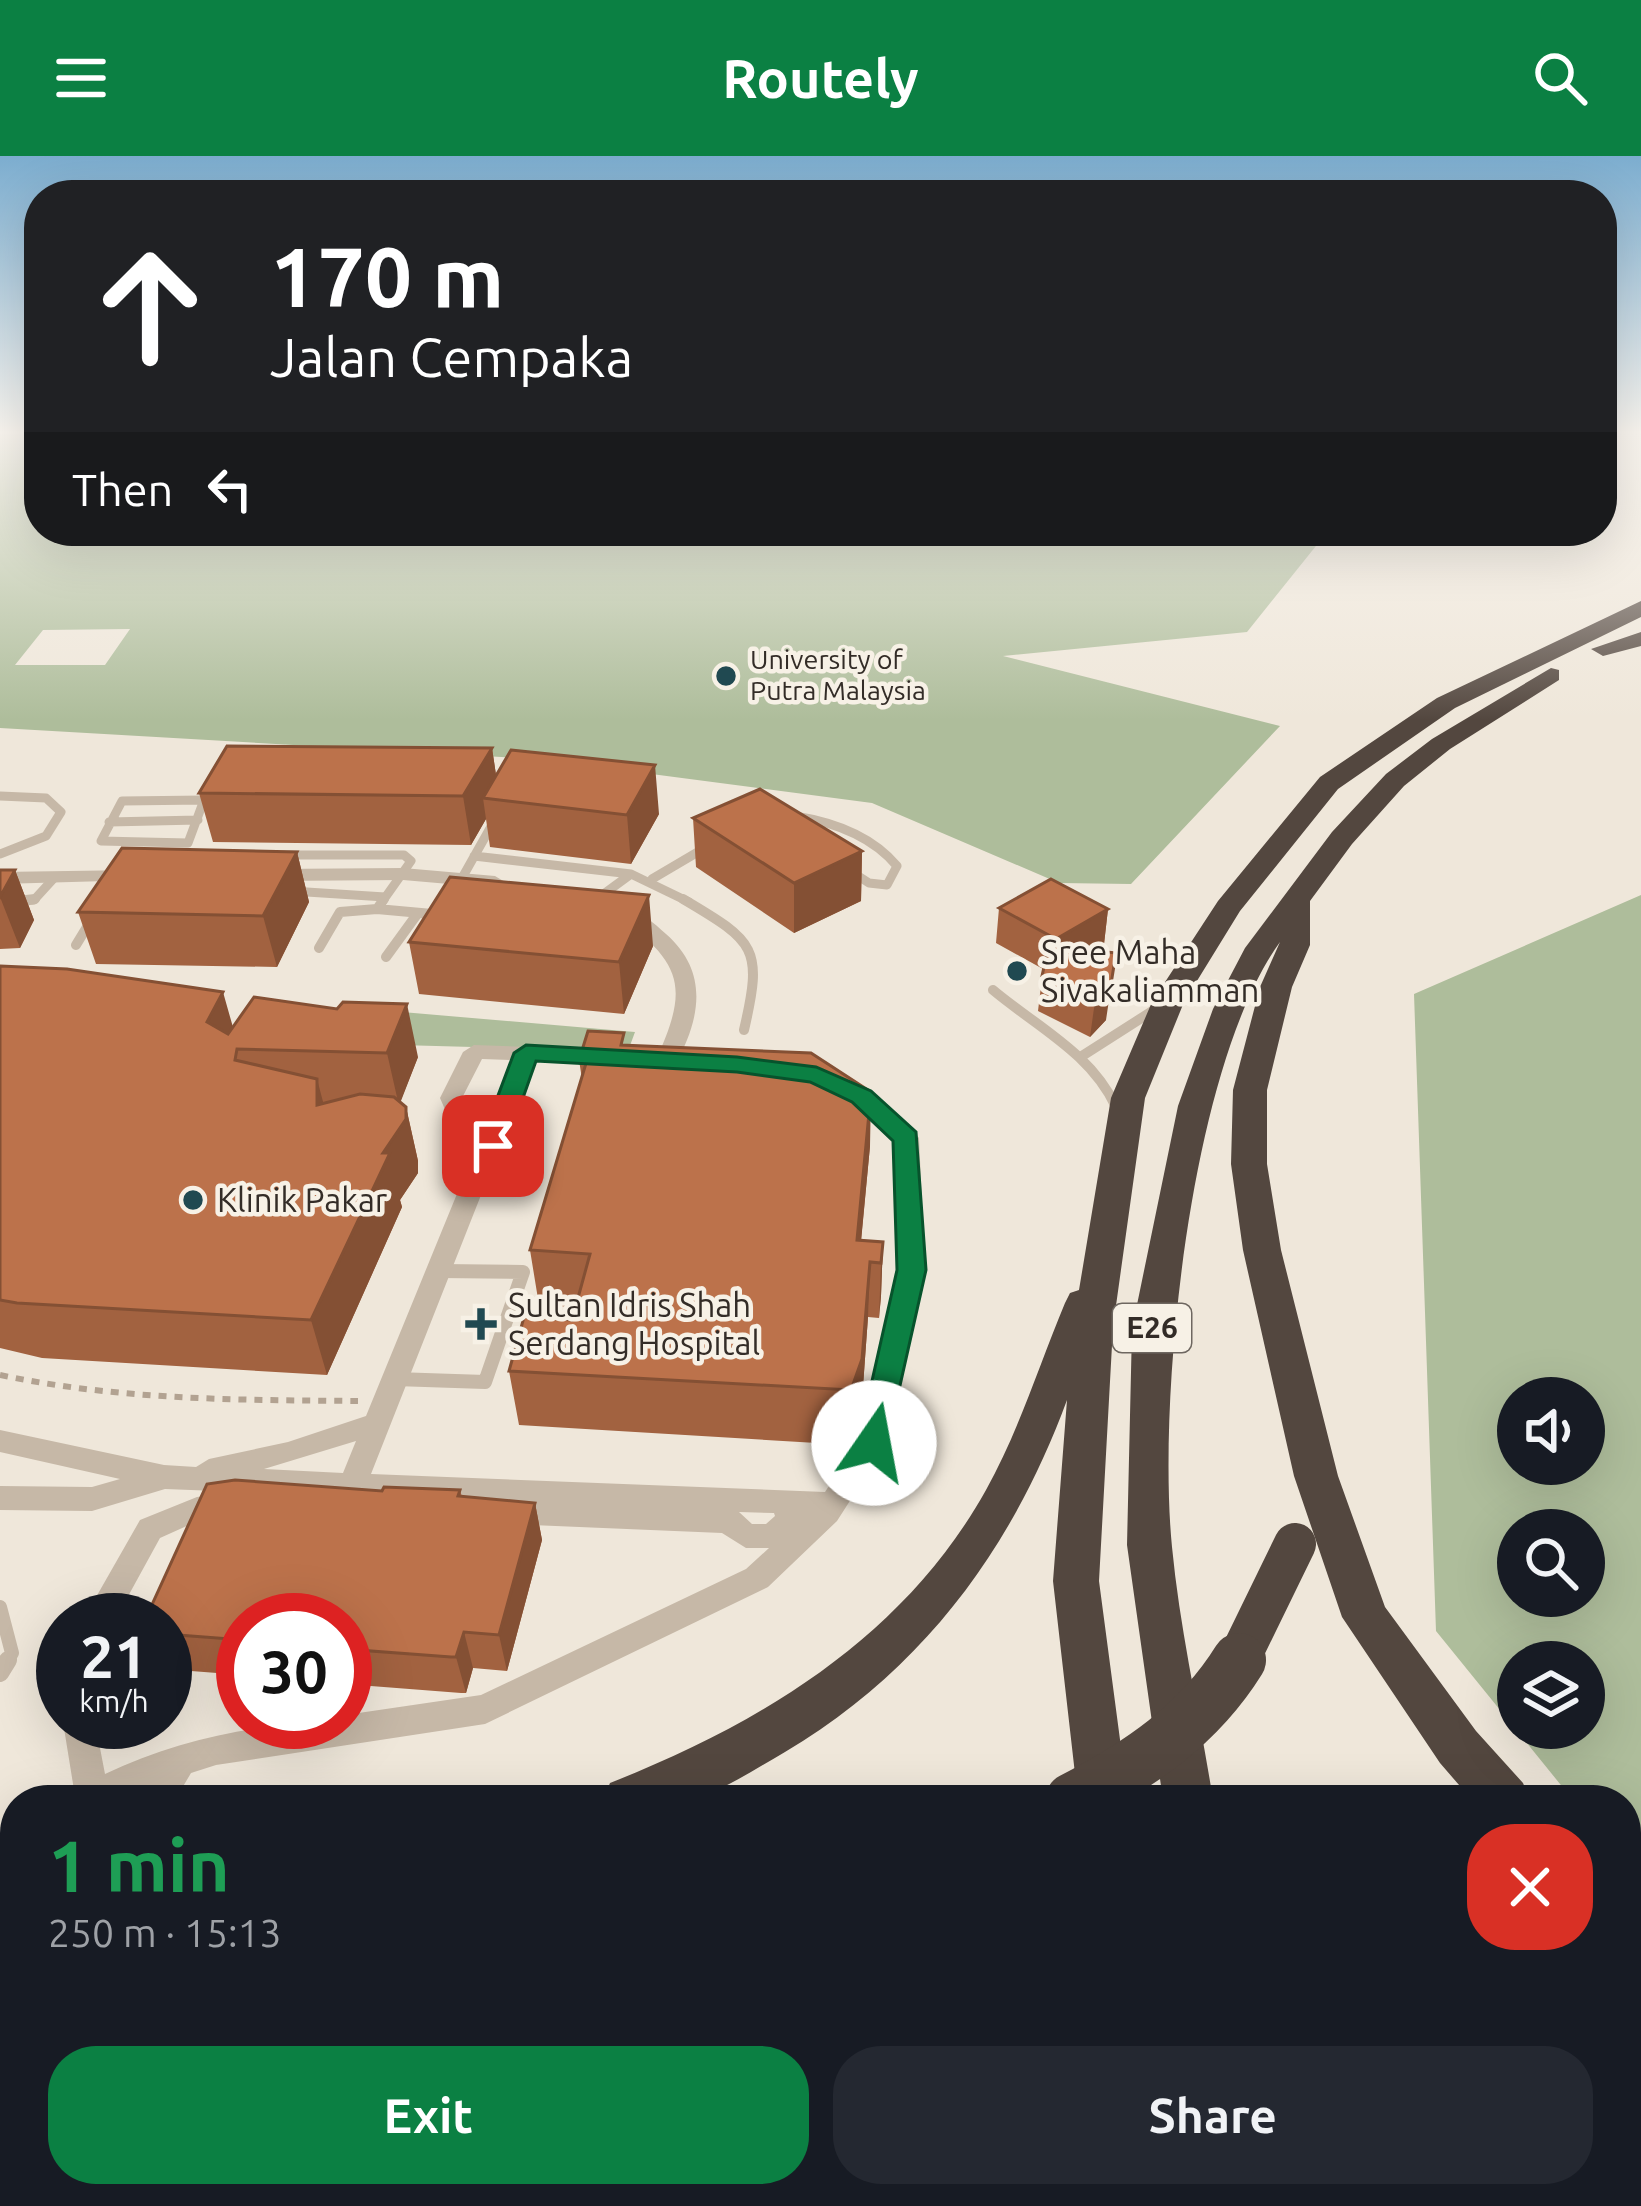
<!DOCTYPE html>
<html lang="en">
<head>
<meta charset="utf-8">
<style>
	body { margin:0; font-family:Ubuntu,sans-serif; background:#242831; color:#f1f3f6; height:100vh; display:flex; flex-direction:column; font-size:45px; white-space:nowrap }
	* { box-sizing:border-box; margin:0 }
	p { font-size:39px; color:#9ea1a6 }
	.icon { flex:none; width:66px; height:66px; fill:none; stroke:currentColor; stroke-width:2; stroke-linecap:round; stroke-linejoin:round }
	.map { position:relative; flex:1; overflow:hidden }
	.panel { position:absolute; left:0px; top:1629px; width:1641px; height:423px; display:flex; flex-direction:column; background:#171b24; border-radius:48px 48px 0 0; box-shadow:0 12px 48px #0002 }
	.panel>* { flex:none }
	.guide { position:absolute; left:24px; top:24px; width:1593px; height:366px; border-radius:48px; box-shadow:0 12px 48px #0002; background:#202124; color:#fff; overflow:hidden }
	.tools { position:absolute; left:1497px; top:1221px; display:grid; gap:24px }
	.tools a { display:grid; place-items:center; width:108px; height:108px; border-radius:50%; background:#171b24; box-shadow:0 12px 48px #0002; font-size:60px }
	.speed { position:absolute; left:36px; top:1437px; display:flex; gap:24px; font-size:60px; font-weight:700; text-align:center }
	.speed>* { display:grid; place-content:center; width:156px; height:156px; border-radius:50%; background:#171b24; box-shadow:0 12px 48px #0002; line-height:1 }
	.speed small { font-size:30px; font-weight:400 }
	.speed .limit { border:18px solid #d22; background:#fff; color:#111 }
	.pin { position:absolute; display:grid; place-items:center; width:102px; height:102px; color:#fff; margin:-51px; border-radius:24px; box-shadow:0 6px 18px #0006 }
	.me { position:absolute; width:132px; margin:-66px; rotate:12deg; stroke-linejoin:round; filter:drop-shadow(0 0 9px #0008) }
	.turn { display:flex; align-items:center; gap:42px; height:252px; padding:0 48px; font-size:54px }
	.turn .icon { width:156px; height:156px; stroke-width:2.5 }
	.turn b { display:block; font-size:84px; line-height:102px }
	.then { display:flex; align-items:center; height:114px; padding:0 48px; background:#0003; gap:24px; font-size:45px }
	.round { display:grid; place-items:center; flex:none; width:126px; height:126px; border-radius:48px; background:#242831 }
	.overview { display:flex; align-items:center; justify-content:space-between; height:204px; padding:0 48px }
	h1 { font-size:72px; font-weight:700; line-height:90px; color:#1e9e55 }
	.action { display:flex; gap:24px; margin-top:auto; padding:24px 48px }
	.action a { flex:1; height:138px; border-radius:48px; background:#0b8043; color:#fff; font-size:48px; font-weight:700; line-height:138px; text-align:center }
	.action a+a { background:#242831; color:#f1f3f6 }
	header { display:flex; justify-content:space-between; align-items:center; height:156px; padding:0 48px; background:#0b8043; color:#fff; font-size:54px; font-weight:700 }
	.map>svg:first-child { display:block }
	.green { fill:#aebd9b; fill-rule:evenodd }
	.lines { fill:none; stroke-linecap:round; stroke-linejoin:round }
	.path { stroke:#b2a291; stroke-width:6; stroke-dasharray:8 8; stroke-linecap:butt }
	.service-far3 { stroke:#c6b8a7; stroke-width:9 }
	.service-far2 { stroke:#c6b8a7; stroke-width:10 }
	.service-far1 { stroke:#c6b8a7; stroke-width:14 }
	.service { stroke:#c6b8a7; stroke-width:18 }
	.minor { fill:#c6b8a7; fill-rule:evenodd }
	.secondary { fill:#998878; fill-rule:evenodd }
	.motorway { fill:#53473f; fill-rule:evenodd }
	.motorway-bridge-far1 { stroke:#53473f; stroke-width:42 }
	.motorway-bridge { stroke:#53473f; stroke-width:54 }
	.wall { fill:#a26240 }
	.shaded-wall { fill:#845034 }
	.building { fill:#bc724b; stroke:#845034; stroke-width:3 }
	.route { fill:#0b8043; stroke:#07532c; stroke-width:3 }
	.poi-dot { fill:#204951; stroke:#f7f1e6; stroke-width:4.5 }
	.labels { text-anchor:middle; stroke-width:9; stroke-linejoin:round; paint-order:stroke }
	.far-poi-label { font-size:27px; fill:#332c27; stroke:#f7f1e6; text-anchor:start }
	.shield { fill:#f7f1e6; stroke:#6e6760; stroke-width:3 }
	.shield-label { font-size:30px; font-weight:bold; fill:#332c27 }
	.poi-label { font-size:33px; fill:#332c27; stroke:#f7f1e6; text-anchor:start }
</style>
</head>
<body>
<header><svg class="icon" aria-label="menu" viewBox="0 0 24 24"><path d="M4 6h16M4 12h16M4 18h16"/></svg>Routely<svg class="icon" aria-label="search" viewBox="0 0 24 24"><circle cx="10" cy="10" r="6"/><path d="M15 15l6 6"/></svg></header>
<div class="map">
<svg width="1641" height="2050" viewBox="0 0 1641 2050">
	<rect width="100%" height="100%" fill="#efe7da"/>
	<path class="green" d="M0,277H39V375H1328L1247,476L1003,500L1280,570L1131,728L1059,727L872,647L537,603L0,572ZM130,473L105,509H15L43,474Z
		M1641,739V1709L1626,1695V1644H1573L1436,1475L1414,838ZM1518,1242H1584V1308H1518ZM1518,1374H1584V1440H1518ZM1518,1506H1584V1572H1518Z
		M402,856L635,876L628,895L399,889Z
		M1626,1886L1641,1902V2050H1429L1426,2037H1626Z"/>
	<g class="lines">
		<path class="path" d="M0,1219C120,1244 236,1244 358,1245"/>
		<path class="service-far3" d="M0,640L46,642L61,656L46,680L0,698
			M204,644L188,687L101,685L122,645Z
			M795,660C833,666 872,680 897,710L887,729L869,727L852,716
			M109,666L198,664
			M283,699H404L411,705L382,746
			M474,700L631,718
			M462,722L493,667
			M652,723L708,690
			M291,735L385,741
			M601,740L631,718L689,746
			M14,746L34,744L55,721"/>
		<path class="service-far2" d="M384,743L377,753L443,759
			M683,743C756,786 763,792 744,874
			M0,747L35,743
			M76,789L90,766
			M319,792L340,756L377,753
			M386,801L418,757
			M993,834C1037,871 1091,897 1116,951
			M1082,900L1165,847"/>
		<path class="service-far1" d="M395,1223L485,1226L523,1116L440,1115
			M0,1451L12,1497L6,1507"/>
		<path class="service" d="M0,1517L8,1504"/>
		<path class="minor" d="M403,712L495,720L505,726L495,732L403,724L272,725L262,719L272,713Z
			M136,714L143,716V724L0,728V716Z
			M626,750C641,756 654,767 666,778C709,816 701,862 675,909H659L656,904C689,831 683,809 619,760L616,756Z
			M474,889L612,894L623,901L612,908L534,905L502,986L505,990L498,996L371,1318L825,1336L859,1284L899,1114L895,984C876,967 854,951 836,934L839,929C867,924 902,961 919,982L925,1114L887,1287L837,1365L768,1431L485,1568L216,1609L191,1617L175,1644H139L144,1633L122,1644H70L74,1634L63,1566V1565L95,1566L105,1618C181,1582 261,1566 345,1566V1559L481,1539L746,1413L769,1392H746L722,1377L506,1368L496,1364L491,1356L499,1346L165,1333L92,1355L0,1354V1330L92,1331L120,1323L0,1296V1274L164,1309L196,1311L209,1303L288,1286L366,1260L477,989L450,965L440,942L463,896ZM482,903L512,904L485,971L468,956L462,942ZM356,1285L343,1317L264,1313ZM739,1356L774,1357L775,1360L766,1368H752Z
			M225,1337L235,1341L240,1349L235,1357L200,1364L160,1382L115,1464H83L140,1364L197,1341Z
			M15,1686V1725L0,1732V1693Z"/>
		<path class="secondary" d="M15,1750V1796L0,1799V1753Z"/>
		<path class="motorway" d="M1641,445V461L1455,552L1338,633L1240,755L1184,846L1145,942L1113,1171L1099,1425L1128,1644H1078L1053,1425L1067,1244C1012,1393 923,1514 785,1596C757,1612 726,1633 695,1642C668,1650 631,1644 603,1644L610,1627C762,1567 904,1481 986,1334C1019,1275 1039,1209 1065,1147L1070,1137L1079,1134L1111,942L1152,846L1218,745L1320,621L1437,542Z
			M1641,476V490L1603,500L1591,493Z
			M1551,512L1559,514V524L1450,593L1404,630L1352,688L1310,745V789L1292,831L1267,934V1008L1281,1094L1338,1320L1385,1451L1476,1575L1523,1627L1530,1644H1472L1440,1607L1342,1461L1294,1320L1243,1094L1231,1008L1233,934L1260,831L1280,786C1190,910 1157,1240 1172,1391C1180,1475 1200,1560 1213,1644H1163L1127,1389L1132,1173L1178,950L1213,853L1245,792L1332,676L1386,618L1432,583Z
			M1626,1753L1641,1759V1822L1626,1816Z
			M15,1840V1896L0,1898V1842Z
			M922,2037H987L992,2050H927Z
			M1123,2037H1183L1184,2050H1124Z
			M1230,2037H1290L1293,2050H1233Z"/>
		<path class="motorway-bridge-far1" d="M1237,1507L1295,1388"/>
		<path class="motorway-bridge" d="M1072,1644C1139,1609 1198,1570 1239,1504"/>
	</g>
	<path class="wall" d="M492,592L496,619L659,658L631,708L490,691L486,663L471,689L213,686L199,637Z
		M693,662L862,695L861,745L794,777L696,711Z
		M297,696L309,746L277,811L96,808L78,756Z
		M0,714H15L34,764L20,792L0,793Z
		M999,752L1108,753L1104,788L1092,794L1106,864L1090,881L1038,855L1043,813L996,787Z
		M409,786L653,790L624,858L419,838Z
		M0,810L233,871L418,901L400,946L406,951L418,1005V1017L400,1044L402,1051L327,1219L42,1202L0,1192Z
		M625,889L870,990L861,1084L883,1086L881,1140L879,1162L868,1161L861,1258L850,1289L519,1269L509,1215L572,1164L576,1151L539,1149L530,1094L582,923L579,904Z
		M460,1334L462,1341L535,1347L542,1384L507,1515L473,1512L466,1537H461L345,1528V1464H243V1519L165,1513V1464Z"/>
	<path class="shaded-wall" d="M492,592L499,639L483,642L486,663L471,689L463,640Z
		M655,609L659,658L631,708L627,659Z
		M862,695L861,745L794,777V727Z
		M297,696L309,746L277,811L263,760Z
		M15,714L34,764L20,792L0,741Z
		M649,739L653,790L624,858L619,806Z
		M1108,753L1104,788L1052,818L1056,783Z
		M1116,797L1106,864L1090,881L1095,845Z
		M223,836L238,889L207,866Z
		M407,848L418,901L399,950L387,897Z
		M317,923L331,976L317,949Z
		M871,936L870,990L856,1139L857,1084Z
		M406,951L418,1005V1017L400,1044L402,1051L327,1219L311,1164L383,997Z
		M883,1086L881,1140L879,1162L881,1107Z
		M870,1106L868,1161L861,1258L850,1289L851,1234Z
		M535,1347L542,1384L507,1515L499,1479Z
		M464,1476L473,1512L466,1537L456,1501Z"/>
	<path class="building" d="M227,590L492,592L463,640L199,637Z
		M511,594L655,609L627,659L483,642Z
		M760,633L862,695L794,727L693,662Z
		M122,692L297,696L263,760L78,756Z
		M0,714H15L0,741Z
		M450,721L649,739L619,806L409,786Z
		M1051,723L1108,753L1056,783L999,752Z
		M1049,789L1116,797L1111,828L1095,845L1042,820Z
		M0,810L67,813L223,836L207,866L228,878L254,841L337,853L343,846L407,848L387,897L237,893L235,904L317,923V949L360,938L394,941L406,951V963L383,997H390L311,1164L17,1147L0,1144Z
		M588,875L624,877L621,889L811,897L871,936L857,1084L883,1086L881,1107L870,1106L862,1203L851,1234L509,1215L524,1161L572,1164L590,1098L530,1094L587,904H579Z
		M235,1324L382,1335L384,1331L460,1334L458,1340L535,1347L499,1479L464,1476L456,1501H451L345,1493V1464H243V1484L165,1478V1464H145L207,1328Z"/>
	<linearGradient id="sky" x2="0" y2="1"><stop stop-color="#7cadcf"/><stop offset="0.49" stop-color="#f8f4ee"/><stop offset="1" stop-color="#f8f4ee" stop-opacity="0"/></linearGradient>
	<rect width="1641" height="564" fill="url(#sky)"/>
	<path class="route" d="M526,889L737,901L816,911L871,935L916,976L926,1114L885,1296L874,1300L862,1296L858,1287L897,1114L893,985L852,946L810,926L737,916L536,905L506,990L502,996H483L479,990L514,897Z"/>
	<g class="poi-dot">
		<circle cx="726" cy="520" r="12"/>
		<circle cx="1017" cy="815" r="12"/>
		<circle cx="193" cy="1044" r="12"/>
		<path d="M475 1150h12v12h12v12h-12v12h-12v-12h-12v-12h12z"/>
	</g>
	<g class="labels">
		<g class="far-poi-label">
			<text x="750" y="513">University of<tspan x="750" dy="31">Putra Malaysia</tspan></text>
		</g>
		<rect class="shield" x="1113" y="1148" width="78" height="48" rx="9"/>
		<g class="shield-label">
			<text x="1152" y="1182">E26</text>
		</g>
		<g class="poi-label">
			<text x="1041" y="808">Sree Maha<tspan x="1041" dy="38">Sivakaliamman</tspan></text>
			<text x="217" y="1056">Klinik Pakar</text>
			<text x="508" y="1161">Sultan Idris Shah<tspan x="508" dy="38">Serdang Hospital</tspan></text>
		</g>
	</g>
</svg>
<div class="tools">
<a><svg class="icon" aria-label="sound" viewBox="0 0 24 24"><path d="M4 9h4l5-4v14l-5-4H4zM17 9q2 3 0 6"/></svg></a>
<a><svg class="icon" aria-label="search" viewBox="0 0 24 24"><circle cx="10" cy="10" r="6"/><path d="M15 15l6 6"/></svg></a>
<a><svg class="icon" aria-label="layers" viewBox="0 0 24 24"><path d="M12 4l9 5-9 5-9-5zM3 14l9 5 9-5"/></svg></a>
</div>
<div class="speed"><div>21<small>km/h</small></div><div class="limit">30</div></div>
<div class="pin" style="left:493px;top:990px;background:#d93025"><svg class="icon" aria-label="arrive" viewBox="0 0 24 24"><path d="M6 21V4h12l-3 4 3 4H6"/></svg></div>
<svg class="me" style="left:874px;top:1287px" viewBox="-20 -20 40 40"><circle r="19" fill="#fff"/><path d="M0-13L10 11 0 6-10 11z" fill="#0b8043"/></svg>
<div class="guide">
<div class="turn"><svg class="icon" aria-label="ahead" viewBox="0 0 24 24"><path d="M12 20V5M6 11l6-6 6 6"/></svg><div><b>170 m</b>Jalan Cempaka</div></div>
<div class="then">Then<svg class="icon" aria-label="left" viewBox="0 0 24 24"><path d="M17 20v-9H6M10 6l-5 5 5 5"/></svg></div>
</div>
<section class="panel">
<div class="overview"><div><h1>1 min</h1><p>250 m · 15:13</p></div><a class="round" style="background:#d93025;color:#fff"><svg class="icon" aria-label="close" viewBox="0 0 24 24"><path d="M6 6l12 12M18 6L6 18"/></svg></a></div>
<div class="action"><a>Exit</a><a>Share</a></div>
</section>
</div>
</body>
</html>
